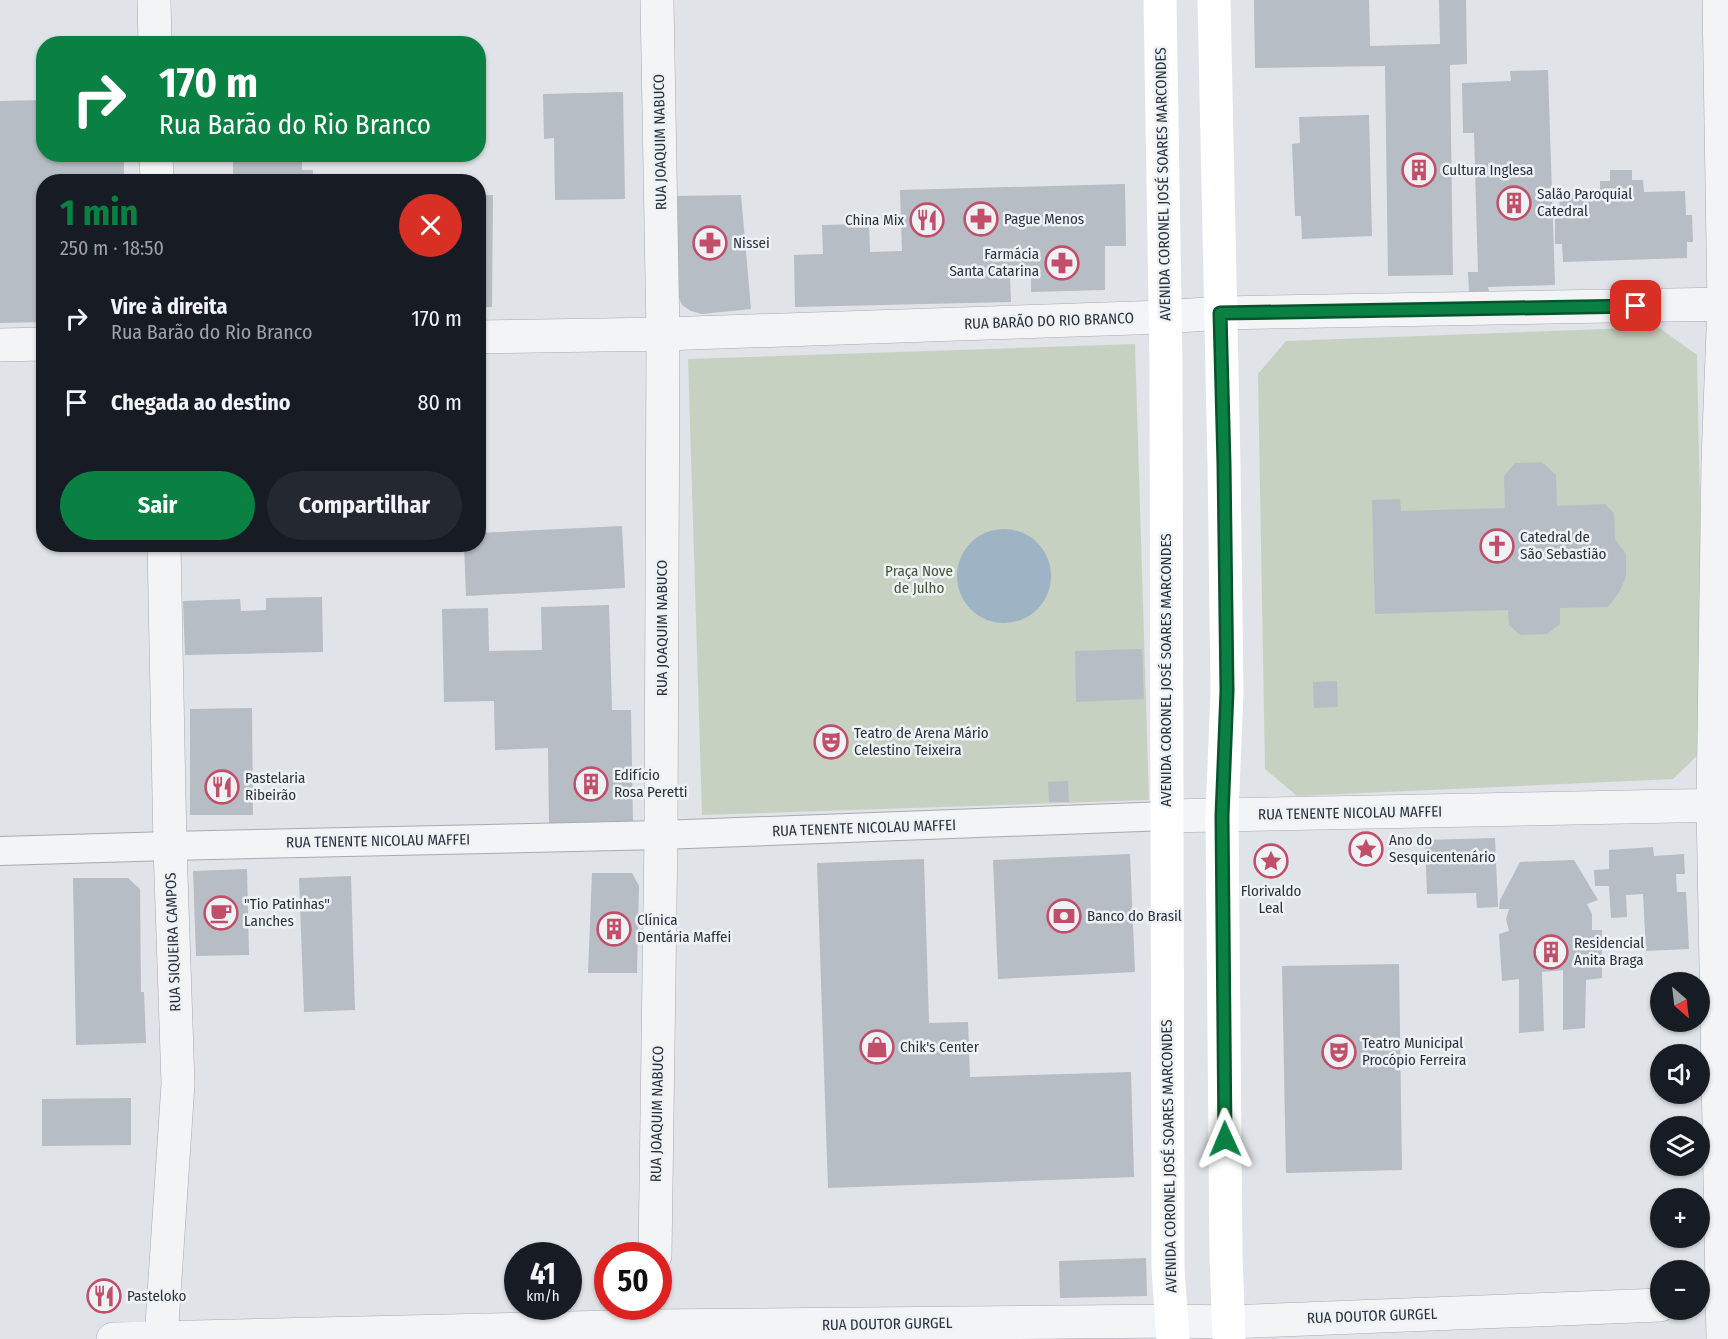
<!DOCTYPE html>
<html lang="pt">
<head>
<meta charset="utf-8">
<style>
	body { margin:0; font-family:"Fira Sans Condensed",sans-serif; background:#242831; color:#f1f3f6; height:100vh; display:flex; flex-direction:column; font-size:22px; white-space:nowrap }
	* { box-sizing:border-box; margin:0 }
	p { font-size:20px; color:#9ea1a6 }
	.icon { flex:none; width:33px; height:33px; fill:none; stroke:currentColor; stroke-width:2; stroke-linecap:round; stroke-linejoin:round }
	.map { position:relative; flex:1; overflow:hidden }
	.panel { position:absolute; left:36px; top:174px; width:450px; height:378px; display:flex; flex-direction:column; background:#171b24; border-radius:24px; box-shadow:0 2px 4px #0004 }
	.panel>* { flex:none }
	.top-card { position:absolute; left:36px; top:36px; width:450px; height:126px; border-radius:24px; box-shadow:0 2px 4px #0004; background:#0b8043; color:#fff; overflow:hidden }
	.needle { width:39px; rotate:152deg }
	.buttons { position:absolute; left:1650px; top:972px; display:grid; gap:12px }
	.buttons a { display:grid; place-items:center; width:60px; height:60px; border-radius:50%; background:#171b24; box-shadow:0 2px 4px #0004; font-size:30px }
	.speed { position:absolute; left:504px; top:1242px; display:flex; gap:12px; font-size:30px; font-weight:700; text-align:center }
	.speed>* { display:grid; place-content:center; width:78px; height:78px; border-radius:50%; background:#171b24; box-shadow:0 2px 4px #0004; line-height:1 }
	.speed small { font-size:15px; font-weight:400 }
	.speed .limit { border:9px solid #d22; background:#fff; color:#111 }
	.pin { position:absolute; display:grid; place-items:center; width:51px; height:51px; color:#fff; margin:-26px; border-radius:12px; box-shadow:0 3px 9px #0006 }
	.me { position:absolute; width:66px; margin:-33px; rotate:359deg; stroke-linejoin:round; filter:drop-shadow(0 0 4px #0008) }
	.turn { display:flex; align-items:center; gap:21px; height:126px; padding:0 24px; font-size:27px }
	.turn .icon { width:78px; height:78px; stroke-width:2.5 }
	.turn b { display:block; font-size:42px; line-height:51px }
	.round { display:grid; place-items:center; flex:none; width:63px; height:63px; border-radius:32px; background:#242831 }
	.head { display:flex; align-items:center; justify-content:space-between; height:102px; padding:0 24px }
	h1 { font-size:36px; font-weight:700; line-height:45px; color:#0b8043 }
	.action { display:flex; gap:12px; margin-top:auto; padding:12px 24px }
	.action a { flex:1; height:69px; border-radius:36px; background:#0b8043; color:#fff; font-size:24px; font-weight:700; line-height:69px; text-align:center }
	.action a+a { background:#242831; color:#f1f3f6 }
	ul { padding:0; list-style:none }
	li { display:flex; align-items:center; gap:18px; height:84px; padding:0 24px }
	li div { flex:1 }
	li b { display:block; font-size:22px }
	li em { font-style:normal }
	.map>svg:first-child { display:block }
	.green { fill:#c7d1c2 }
	.water { fill:#9eb4c5 }
	.building { fill:#b7bdc4 }
	.lines { fill:none; stroke-linecap:round; stroke-linejoin:round }
	.pedestrian-casing { stroke:#a6abb1; stroke-width:30 }
	.minor-casing { stroke:#a6abb1; stroke-width:34 }
	.pedestrian { stroke:#f2f4f6; stroke-width:28 }
	.minor { stroke:#f2f4f6; stroke-width:33 }
	.secondary { stroke:#fff; stroke-width:33 }
	.route-casing { stroke:#07532c; stroke-width:15 }
	.route { stroke:#0b8043; stroke-width:10 }
	.labels { text-anchor:middle; stroke-width:5; stroke-linejoin:round; paint-order:stroke }
	.street-label { font-size:15px; fill:#2a333d; stroke:#eff2f5 }
	.poi-label { font-size:15px; fill:#2a333d; stroke:#eff2f5; text-anchor:start }
	.park-label { font-size:15px; fill:#415838; stroke:#eff2f5 }
</style>
</head>
<body>
<div class="map">
<svg width="1728" height="1339" viewBox="0 0 1728 1339">
	<rect width="100%" height="100%" fill="#e0e3e8"/>
	<path class="green" d="M1658,327L1697,355L1705,748L1673,779L1297,796L1265,769L1258,374L1286,341Z
		M1135,344L1149,800L702,815L688,359Z"/>
	<path class="water" d="M957 576a47 47 0 1 1 94 0a47 47 0 1 1-94 0Z"/>
	<path class="building" d="M1254,0H1369L1370,46L1440,44L1439,0H1466L1467,64L1450,65L1453,275L1388,276L1385,66L1255,68Z
		M1548,70L1555,285L1488,287L1489,291L1469,292L1468,272H1478L1474,133H1463L1462,83L1511,81L1510,71Z
		M623,92L625,199L555,200L554,138L544,139L543,94Z
		M44,100V154H124V182H44V322L0,323V101Z
		M1369,115L1372,236L1302,239L1301,216H1295L1292,144L1300,143L1299,117Z
		M233,154H302V170H313V182H225V176H233Z
		M1610,170H1632V180H1643L1644,192L1685,191L1686,215H1692L1693,242H1687V258L1563,262L1562,244H1555V219L1560,218L1559,194L1600,193V181H1610Z
		M1125,184L1126,246H1105V290L1031,292V274L1010,275L1011,302L795,307L794,255L823,254L822,225L869,224L870,252L902,251L900,190Z
		M478,195H493L492,307H478Z
		M741,195L751,309L702,314L691,311L682,305L676,291L674,196Z
		M1542,462L1556,475L1557,506L1605,504L1614,513L1615,539L1626,554V577L1620,591L1608,607L1560,608V624L1547,634L1520,635L1509,625L1508,610L1375,614L1372,500L1400,499L1401,511L1505,508L1504,476L1515,463Z
		M622,526L625,588L466,596L464,544H478V533Z
		M322,597L323,652L185,655L183,601L240,599L241,611L266,610V598Z
		M609,605L612,710H631L633,821L549,823L548,748L495,750L494,701L444,702L442,609L488,608L489,651L542,650L541,607Z
		M1142,649L1144,699L1076,702L1075,651Z
		M1337,681L1338,707L1314,708L1313,682Z
		M252,708L253,815H190V709Z
		M1068,781L1069,802H1049L1048,782Z
		M1495,838L1498,907L1477,908L1476,893L1427,894L1425,840Z
		M1653,847L1654,856L1684,854L1685,874H1676L1677,892H1686L1689,949L1646,951L1643,894L1626,895L1627,917L1611,918L1609,886H1595L1594,870L1609,869V850Z
		M1130,854L1135,972L998,979L993,860Z
		M924,859L929,1023L968,1022L970,1077L1131,1072L1134,1177L828,1188L817,863Z
		M1574,860L1598,900L1587,904L1592,914V930H1602V978L1586,980L1585,1028L1563,1030V970L1542,972L1544,1031L1519,1033V979L1502,981L1499,934L1509,931L1506,919L1509,909H1499L1500,900L1520,862Z
		M247,869L249,955L196,956L193,871Z
		M592,873H632L639,886L637,973H588Z
		M351,876L355,1010L304,1012L299,878Z
		M73,878H128L140,889L141,992H144L146,1043L76,1045Z
		M1399,964L1402,1170L1286,1173L1282,966Z
		M131,1098V1145L42,1146V1099Z
		M1146,1258L1147,1296L1060,1298L1059,1261Z"/>
	<g class="lines">
		<defs>
			<path id="pedestrian" d="M0,851L170,846L661,835L1167,816"/>
			<path id="minor" d="M154,0L155,44
				M1719,0L1724,305L1718,459L1713,805L1723,1339
				M156,154L157,182
				M478,337L663,334L1165,317L1220,313L1728,304
				M0,345L44,344
				M1167,816L1728,805
				M655,1256L661,835L663,334L657,0
				M113,1339L654,1326L1173,1321L1229,1322L1660,1305
				M161,1339L178,1084L170,846L164,544"/>
		</defs>
		<use href="#pedestrian" class="pedestrian-casing"/>
		<use href="#minor" class="minor-casing"/>
		<use href="#pedestrian" class="pedestrian"/>
		<use href="#minor" class="minor"/>
		<path class="secondary" d="M1160,0L1166,363L1168,1269L1173,1339
			M1214,0L1224,464L1227,691L1222,816L1226,1255L1229,1339"/>
	</g>
	<g class="lines">
		<defs>
			<path id="route" d="M1225,1139L1222,816L1227,691L1224,464L1220,313L1636,306"/>
		</defs>
		<use href="#route" class="route-casing"/>
		<use href="#route" class="route"/>
	</g>
	<defs>
		<symbol id="building-ring" viewBox="-11 -11 22 22"><circle r="9.5" fill="#eff2f5" stroke="#c24f6a" stroke-width="1.5"/><path d="M-4-6H4V6H1V3H-1V6H-4ZM-2.5-4.3h1.7v1.8h-1.7ZM.8-4.3h1.7v1.8H.8ZM-2.5-1h1.7V.8h-1.7ZM.8-1h1.7V.8H.8Z" fill="#c24f6a"/></symbol>
		<symbol id="pharmacy-ring" viewBox="-11 -11 22 22"><circle r="9.5" fill="#eff2f5" stroke="#c24f6a" stroke-width="1.5"/><path d="M-2-6h4v4h4v4h-4v4h-4v-4h-4v-4h4Z" fill="#c24f6a"/></symbol>
		<symbol id="restaurant-ring" viewBox="-11 -11 22 22"><circle r="9.5" fill="#eff2f5" stroke="#c24f6a" stroke-width="1.5"/><path d="M-5-6h1v4h1v-4h1v4h1v-4h1v5L-1.5 .5V6h-2V.5L-5-1ZM5-6V6H3V1.5H1.5Q1.5-4 5-6Z" fill="#c24f6a"/></symbol>
		<symbol id="church-ring" viewBox="-11 -11 22 22"><circle r="9.5" fill="#eff2f5" stroke="#c24f6a" stroke-width="1.5"/><path d="M-1.2-6h2.4v3.5h3.3v2.4h-3.3V6h-2.4V-.1h-3.3v-2.4h3.3Z" fill="#c24f6a"/></symbol>
		<symbol id="theatre-ring" viewBox="-11 -11 22 22"><circle r="9.5" fill="#eff2f5" stroke="#c24f6a" stroke-width="1.5"/><path d="M-5-5.5Q0-4 5-5.5V0Q5 5 0 6Q-5 5-5 0ZM-3.3-2.5H-1v1.5H-3.3ZM1-2.5H3.3v1.5H1ZM-2.8 1Q0 5.5 2.8 1Z" fill="#c24f6a"/></symbol>
		<symbol id="sight-ring" viewBox="-11 -11 22 22"><circle r="9.5" fill="#eff2f5" stroke="#c24f6a" stroke-width="1.5"/><path d="M0-6L1.8-2.2L6-1.7L2.9 1.2L3.7 5.4L0 3.3L-3.7 5.4L-2.9 1.2L-6-1.7L-1.8-2.2Z" fill="#c24f6a"/></symbol>
		<symbol id="cafe-ring" viewBox="-11 -11 22 22"><circle r="9.5" fill="#eff2f5" stroke="#c24f6a" stroke-width="1.5"/><path d="M-5.5-4.5H6V0H3Q3 3.5 0 3.5H-2.5Q-5.5 3.5-5.5 0ZM3-3.2v2h1.7v-2ZM-6 4.5H4V6H-6Z" fill="#c24f6a"/></symbol>
		<symbol id="bank-ring" viewBox="-11 -11 22 22"><circle r="9.5" fill="#eff2f5" stroke="#c24f6a" stroke-width="1.5"/><path d="M-6-4H6V4H-6ZM0-2.3a2.3 2.3 0 1 0 0 4.6a2.3 2.3 0 1 0 0-4.6Z" fill="#c24f6a"/></symbol>
		<symbol id="shop-ring" viewBox="-11 -11 22 22"><circle r="9.5" fill="#eff2f5" stroke="#c24f6a" stroke-width="1.5"/><path d="M-5-2.5h2.3a2.7 3.5 0 0 1 5.4 0H5L5.5 6h-11ZM-1.5-2.5h3a1.5 2.3 0 0 0-3 0Z" fill="#c24f6a"/></symbol>
	</defs>
	<g fill-rule="evenodd">
		<use href="#building-ring" x="1400" y="151" width="38" height="38"/>
		<use href="#building-ring" x="1495" y="184" width="38" height="38"/>
		<use href="#pharmacy-ring" x="962" y="200" width="38" height="38"/>
		<use href="#restaurant-ring" x="908" y="201" width="38" height="38"/>
		<use href="#pharmacy-ring" x="691" y="224" width="38" height="38"/>
		<use href="#pharmacy-ring" x="1043" y="244" width="38" height="38"/>
		<use href="#church-ring" x="1478" y="527" width="38" height="38"/>
		<use href="#theatre-ring" x="812" y="723" width="38" height="38"/>
		<use href="#building-ring" x="572" y="765" width="38" height="38"/>
		<use href="#restaurant-ring" x="203" y="768" width="38" height="38"/>
		<use href="#sight-ring" x="1347" y="830" width="38" height="38"/>
		<use href="#sight-ring" x="1252" y="842" width="38" height="38"/>
		<use href="#cafe-ring" x="202" y="894" width="38" height="38"/>
		<use href="#bank-ring" x="1045" y="897" width="38" height="38"/>
		<use href="#building-ring" x="595" y="910" width="38" height="38"/>
		<use href="#building-ring" x="1532" y="933" width="38" height="38"/>
		<use href="#shop-ring" x="858" y="1028" width="38" height="38"/>
		<use href="#theatre-ring" x="1320" y="1033" width="38" height="38"/>
		<use href="#restaurant-ring" x="85" y="1277" width="38" height="38"/>
	</g>
	<g class="labels">
		<g class="street-label">
			<text transform="translate(660 142) rotate(-91)" y="5">RUA JOAQUIM NABUCO</text>
			<text transform="translate(1163 184) rotate(-91)" y="5">AVENIDA CORONEL JOSÉ SOARES MARCONDES</text>
			<text transform="translate(1049 321) rotate(-2)" y="5">RUA BARÃO DO RIO BRANCO</text>
			<text transform="translate(662 628) rotate(-90)" y="5">RUA JOAQUIM NABUCO</text>
			<text transform="translate(1166 670) rotate(-90)" y="5">AVENIDA CORONEL JOSÉ SOARES MARCONDES</text>
			<text transform="translate(1350 813) rotate(-1)" y="5">RUA TENENTE NICOLAU MAFFEI</text>
			<text transform="translate(864 828) rotate(-2)" y="5">RUA TENENTE NICOLAU MAFFEI</text>
			<text transform="translate(378 841) rotate(-1)" y="5">RUA TENENTE NICOLAU MAFFEI</text>
			<text transform="translate(173 942) rotate(-92)" y="5">RUA SIQUEIRA CAMPOS</text>
			<text transform="translate(657 1114) rotate(-89)" y="5">RUA JOAQUIM NABUCO</text>
			<text transform="translate(1169 1156) rotate(-91)" y="5">AVENIDA CORONEL JOSÉ SOARES MARCONDES</text>
			<text transform="translate(1372 1316) rotate(-2)" y="5">RUA DOUTOR GURGEL</text>
			<text transform="translate(887 1324) rotate(-1)" y="5">RUA DOUTOR GURGEL</text>
		</g>
		<g class="poi-label">
			<text x="1442" y="175">Cultura Inglesa</text>
			<text x="1537" y="199">Salão Paroquial<tspan x="1537" dy="17">Catedral</tspan></text>
			<text x="1004" y="224">Pague Menos</text>
			<text x="904" y="225" text-anchor="end">China Mix</text>
			<text x="733" y="248">Nissei</text>
			<text x="1039" y="259" text-anchor="end">Farmácia<tspan x="1039" dy="17">Santa Catarina</tspan></text>
			<text x="1520" y="542">Catedral de<tspan x="1520" dy="17">São Sebastião</tspan></text>
			<text x="854" y="738">Teatro de Arena Mário<tspan x="854" dy="17">Celestino Teixeira</tspan></text>
			<text x="614" y="780">Edifício<tspan x="614" dy="17">Rosa Peretti</tspan></text>
			<text x="245" y="783">Pastelaria<tspan x="245" dy="17">Ribeirão</tspan></text>
			<text x="1389" y="845">Ano do<tspan x="1389" dy="17">Sesquicentenário</tspan></text>
			<text x="1271" y="896" text-anchor="middle">Florivaldo<tspan x="1271" dy="17">Leal</tspan></text>
			<text x="244" y="909">"Tio Patinhas"<tspan x="244" dy="17">Lanches</tspan></text>
			<text x="1087" y="921">Banco do Brasil</text>
			<text x="637" y="925">Clínica<tspan x="637" dy="17">Dentária Maffei</tspan></text>
			<text x="1574" y="948">Residencial<tspan x="1574" dy="17">Anita Braga</tspan></text>
			<text x="1362" y="1048">Teatro Municipal<tspan x="1362" dy="17">Procópio Ferreira</tspan></text>
			<text x="900" y="1052">Chik's Center</text>
			<text x="127" y="1301">Pasteloko</text>
		</g>
		<g class="park-label">
			<text x="919" y="576">Praça Nove<tspan x="919" dy="17">de Julho</tspan></text>
		</g>
	</g>
</svg>
<div class="buttons">
<a><svg class="needle" viewBox="-14 -14 28 28"><path d="M0-13l5 13h-10z" fill="#e53935"/><path d="M0 13l5-13h-10z" fill="#9ea1a6"/></svg></a>
<a><svg class="icon" aria-label="sound" viewBox="0 0 24 24"><path d="M4 9h4l5-4v14l-5-4H4zM17 9q2 3 0 6"/></svg></a>
<a><svg class="icon" aria-label="layers" viewBox="0 0 24 24"><path d="M12 4l9 5-9 5-9-5zM3 14l9 5 9-5"/></svg></a>
<a>+</a>
<a>−</a>
</div>
<div class="speed"><div>41<small>km/h</small></div><div class="limit">50</div></div>
<div class="pin" style="left:1636px;top:306px;background:#d93025"><svg class="icon" aria-label="arrive" viewBox="0 0 24 24"><path d="M6 21V4h12l-3 4 3 4H6"/></svg></div>
<svg class="me" style="left:1225px;top:1139px" viewBox="-20 -20 40 40"><path d="M0-17L14 15 0 8-14 15z" fill="#0b8043" stroke="#fff" stroke-width="4"/></svg>
<div class="top-card">
<div class="turn"><svg class="icon" aria-label="right" viewBox="0 0 24 24"><path d="M7 20v-9h11M14 6l5 5-5 5"/></svg><div><b>170 m</b>Rua Barão do Rio Branco</div></div>
</div>
<section class="panel">
<div class="head"><div><h1>1 min</h1><p>250 m · 18:50</p></div><a class="round" style="background:#d93025;color:#fff"><svg class="icon" aria-label="close" viewBox="0 0 24 24"><path d="M6 6l12 12M18 6L6 18"/></svg></a></div>
<ul>
<li><svg class="icon" aria-label="right" viewBox="0 0 24 24"><path d="M7 20v-9h11M14 6l5 5-5 5"/></svg><div><b>Vire à direita</b><p>Rua Barão do Rio Branco</p></div><em>170 m</em></li>
<li><svg class="icon" aria-label="arrive" viewBox="0 0 24 24"><path d="M6 21V4h12l-3 4 3 4H6"/></svg><div><b>Chegada ao destino</b></div><em>80 m</em></li>
</ul>
<div class="action"><a>Sair</a><a>Compartilhar</a></div>
</section>
</div>
</body>
</html>
